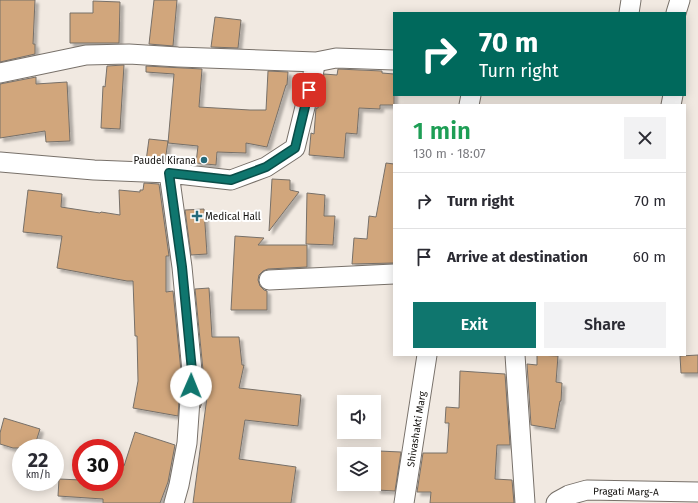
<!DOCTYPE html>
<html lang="en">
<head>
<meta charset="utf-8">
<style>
	body { margin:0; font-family:"Fira Sans",sans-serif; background:#f2f2f3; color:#2b2b33; height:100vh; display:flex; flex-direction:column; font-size:15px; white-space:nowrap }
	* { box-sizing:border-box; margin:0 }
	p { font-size:13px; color:#7c7c81 }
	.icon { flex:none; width:22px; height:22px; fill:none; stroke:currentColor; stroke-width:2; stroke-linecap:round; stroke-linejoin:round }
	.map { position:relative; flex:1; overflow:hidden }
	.details { position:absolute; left:393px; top:104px; width:293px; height:252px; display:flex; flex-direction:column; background:#fff; border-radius:0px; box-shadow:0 2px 10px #0003 }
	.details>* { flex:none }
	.guide { position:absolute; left:393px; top:12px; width:293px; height:84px; border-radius:0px; box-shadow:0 2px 10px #0003; background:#00695c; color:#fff; overflow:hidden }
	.tools { position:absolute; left:337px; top:395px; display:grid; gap:8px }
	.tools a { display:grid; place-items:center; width:44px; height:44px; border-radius:0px; background:#fff; box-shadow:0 2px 10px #0003; font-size:20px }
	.speed { position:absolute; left:12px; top:439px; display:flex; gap:8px; font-size:20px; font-weight:700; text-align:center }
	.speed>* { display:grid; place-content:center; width:52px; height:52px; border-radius:50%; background:#fff; box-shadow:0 2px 10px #0003; line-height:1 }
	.speed small { font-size:10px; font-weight:400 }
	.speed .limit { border:6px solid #d22; background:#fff; color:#111 }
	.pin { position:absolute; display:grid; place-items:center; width:34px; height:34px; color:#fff; margin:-17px; border-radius:8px; box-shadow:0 2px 6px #0006 }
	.me { position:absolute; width:44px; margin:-22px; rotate:1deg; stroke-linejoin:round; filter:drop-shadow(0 0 3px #0008) }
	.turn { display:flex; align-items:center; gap:14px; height:84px; padding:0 20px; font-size:18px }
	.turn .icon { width:52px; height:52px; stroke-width:2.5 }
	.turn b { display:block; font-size:28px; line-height:34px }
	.round { display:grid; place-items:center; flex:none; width:42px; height:42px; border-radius:0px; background:#f2f2f3 }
	.overview { display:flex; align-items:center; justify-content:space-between; height:68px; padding:0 20px }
	h1 { font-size:24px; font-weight:600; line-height:30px; color:#1e9e55 }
	.action { display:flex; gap:8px; margin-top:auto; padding:8px 20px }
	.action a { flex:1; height:46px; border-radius:0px; background:#0f766e; color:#fff; font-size:16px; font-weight:600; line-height:46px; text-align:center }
	.action a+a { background:#f2f2f3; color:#2b2b33 }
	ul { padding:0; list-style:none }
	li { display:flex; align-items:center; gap:12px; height:56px; padding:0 20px; border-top:1px solid #e1e1e2 }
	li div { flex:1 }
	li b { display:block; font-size:15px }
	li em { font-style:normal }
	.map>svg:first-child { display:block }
	.building { fill:#d1a67b; stroke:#777069; filter:url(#shadow) }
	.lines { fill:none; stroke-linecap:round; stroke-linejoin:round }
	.minor-casing { stroke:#78716a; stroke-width:21 }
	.minor { stroke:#fff; stroke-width:19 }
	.route-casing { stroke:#0a4d48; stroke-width:10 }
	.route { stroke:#0f766e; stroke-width:7 }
	.poi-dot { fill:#256a7a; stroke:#fff; stroke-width:1.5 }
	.labels { text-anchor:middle; stroke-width:4; stroke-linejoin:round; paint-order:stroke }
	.poi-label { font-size:10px; fill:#110f0c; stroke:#fff; text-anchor:end }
	.street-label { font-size:10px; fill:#110f0c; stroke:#fff }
</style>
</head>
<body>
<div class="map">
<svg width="698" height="503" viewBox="0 0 698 503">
	<defs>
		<filter id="shadow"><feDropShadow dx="3.5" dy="3.5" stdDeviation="1" flood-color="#0004"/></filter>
	</defs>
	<rect width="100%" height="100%" fill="#f1e9e1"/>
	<path class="building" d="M0,0H35L33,44H35V54L0,62Z
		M154,0H177L173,46L149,44Z
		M93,1L120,2L119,43H70V13H93Z
		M215,17L241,20L238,48L211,47Z
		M124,65L120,129L101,128L103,86L105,87L107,66Z
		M146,66L202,69L199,107L250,110H266L268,71L288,72L287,85H286L267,147L246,143V153L217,152L216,165L196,163L198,146L168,143L174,74L146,72Z
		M338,69L382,71V73L394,74V105H380V109L359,108L357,134L346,133L344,158L309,155L311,133L314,134L316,108H318L319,94L324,74L337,75Z
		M36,77V84L67,82L70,141L46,142L45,131L0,138V84Z
		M149,139L168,141L165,162L146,161Z
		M386,163L394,164V263L352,264L354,238L367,239L369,216L376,217Z
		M272,179L290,180V190L299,192L269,231Z
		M144,183L159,184L169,256H166V292L173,291L181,371L178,416L133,408L138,381L137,336H135L133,281H127L57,268L62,236L23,232L28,190L62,194L61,207L100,213L101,212L120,215L119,190L140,192V190H143Z
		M307,193L325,195L324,216H335L333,245L306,244Z
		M204,209L207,254L191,255L185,210Z
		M235,236L264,238L258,245H307V267L268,269L263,271L259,275L258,280L260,286L264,290L267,291V310H231Z
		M209,288L212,337H239L242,365H244L239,388L301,395L298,426L245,420L239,459L296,467L291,503H193L207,397L205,396L200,408L203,370L195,289Z
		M537,355L558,356L556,382L562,383L561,401H560L555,429L531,425L527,364L537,365Z
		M698,355V373H681L680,356Z
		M460,371L505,374L510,445H497L495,479L512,480L514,503H430L431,492H417L423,453H447L449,423H445L446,407L459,408Z
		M4,418L40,429L34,448H13L0,444V433Z
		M135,432L175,445L168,482L160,503H103V499L58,496L59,479L81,480V482H115V462L124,466Z
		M379,451L401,452L395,491L377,490Z"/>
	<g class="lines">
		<defs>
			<path id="minor" d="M629,13L631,0
				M676,13L680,0
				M0,73L86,55L129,54L178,57L316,62
				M469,105L471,95
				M671,105L673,95
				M0,162L94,170L169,173L231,180L266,167L295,148L316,62L336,58L394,60
				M169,173L182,267L192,371L187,443L179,485L174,503
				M269,280L394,274
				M515,355L525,503
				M404,503L427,355
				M556,503L558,501L569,495L587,490L698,492"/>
		</defs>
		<use href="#minor" class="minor-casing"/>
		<use href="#minor" class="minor"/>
	</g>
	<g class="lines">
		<defs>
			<path id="route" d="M191,386L192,371L182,267L169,173L231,180L266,167L295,148L309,90"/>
		</defs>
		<use href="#route" class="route-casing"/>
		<use href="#route" class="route"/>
	</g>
	<g class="poi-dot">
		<circle cx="204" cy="160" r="4"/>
		<path d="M195 210h4v4h4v4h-4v4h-4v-4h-4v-4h4z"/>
	</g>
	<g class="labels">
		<g class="poi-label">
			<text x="196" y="164">Paudel Kirana</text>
			<text x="205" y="220" text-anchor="start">Medical Hall</text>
		</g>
		<g class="street-label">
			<text transform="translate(416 429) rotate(-81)" y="4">Shivashakti Marg</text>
			<text transform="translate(626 491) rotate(1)" y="4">Pragati Marg-A</text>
		</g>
	</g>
</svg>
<div class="tools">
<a><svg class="icon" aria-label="sound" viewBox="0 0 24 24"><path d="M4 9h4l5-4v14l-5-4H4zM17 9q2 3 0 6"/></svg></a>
<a><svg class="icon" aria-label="layers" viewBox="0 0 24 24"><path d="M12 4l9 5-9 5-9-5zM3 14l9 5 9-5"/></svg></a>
</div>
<div class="speed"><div>22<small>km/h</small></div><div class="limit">30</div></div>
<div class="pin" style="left:309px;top:90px;background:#d93025"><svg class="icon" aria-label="arrive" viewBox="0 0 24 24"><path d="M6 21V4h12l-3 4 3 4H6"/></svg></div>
<svg class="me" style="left:191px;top:386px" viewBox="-20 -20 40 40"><circle r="19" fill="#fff"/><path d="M0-13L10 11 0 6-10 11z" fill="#0f766e"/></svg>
<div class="guide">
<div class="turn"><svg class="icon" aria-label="right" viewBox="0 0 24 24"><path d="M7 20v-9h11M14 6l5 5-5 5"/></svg><div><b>70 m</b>Turn right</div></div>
</div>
<section class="details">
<div class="overview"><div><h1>1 min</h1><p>130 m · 18:07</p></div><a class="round"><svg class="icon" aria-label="close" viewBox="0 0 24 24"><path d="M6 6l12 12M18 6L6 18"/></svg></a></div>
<ul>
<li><svg class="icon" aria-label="right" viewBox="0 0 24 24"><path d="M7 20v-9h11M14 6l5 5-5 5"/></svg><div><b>Turn right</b></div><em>70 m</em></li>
<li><svg class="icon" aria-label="arrive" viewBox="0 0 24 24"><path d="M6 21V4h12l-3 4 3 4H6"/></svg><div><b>Arrive at destination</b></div><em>60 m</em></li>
</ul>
<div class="action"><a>Exit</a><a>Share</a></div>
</section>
</div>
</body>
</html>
